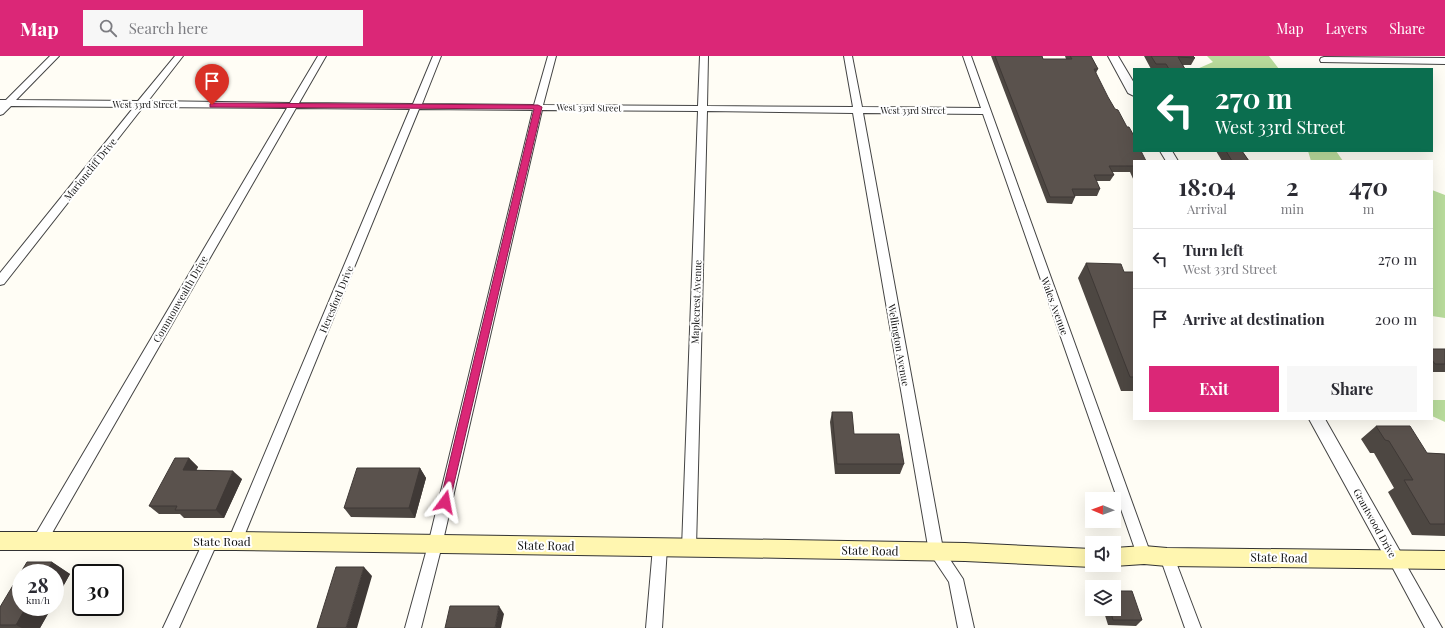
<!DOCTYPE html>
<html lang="en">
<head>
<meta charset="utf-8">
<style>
	body { margin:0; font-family:"Playfair Display",serif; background:#f7f7f7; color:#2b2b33; height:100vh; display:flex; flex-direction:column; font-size:15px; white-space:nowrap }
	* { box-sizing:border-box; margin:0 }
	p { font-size:13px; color:#7c7c81 }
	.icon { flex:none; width:22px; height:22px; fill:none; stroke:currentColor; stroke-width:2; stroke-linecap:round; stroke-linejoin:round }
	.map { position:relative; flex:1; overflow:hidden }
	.sheet { position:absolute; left:1133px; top:104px; width:300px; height:260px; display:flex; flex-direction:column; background:#fff; border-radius:0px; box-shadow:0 4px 16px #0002 }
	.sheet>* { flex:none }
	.guide { position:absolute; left:1133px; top:12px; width:300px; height:84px; border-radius:0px; box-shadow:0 4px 16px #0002; background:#0b6e4f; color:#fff; overflow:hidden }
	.needle { width:26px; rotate:271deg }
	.buttons { position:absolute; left:1085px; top:436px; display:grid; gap:8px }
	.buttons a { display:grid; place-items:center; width:36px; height:36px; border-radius:0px; background:#fff; box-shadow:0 4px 16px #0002; font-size:20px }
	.speed { position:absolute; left:12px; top:508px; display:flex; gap:8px; font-size:20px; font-weight:700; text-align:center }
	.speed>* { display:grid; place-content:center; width:52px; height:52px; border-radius:50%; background:#fff; box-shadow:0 4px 16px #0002; line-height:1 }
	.speed small { font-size:10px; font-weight:400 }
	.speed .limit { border:2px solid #111; border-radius:6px; background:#fff; color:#111 }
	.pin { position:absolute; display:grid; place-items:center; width:34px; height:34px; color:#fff; margin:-41px -17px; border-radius:50% 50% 50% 0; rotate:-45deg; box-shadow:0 0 4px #0007 }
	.pin .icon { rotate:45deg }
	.me { position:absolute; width:44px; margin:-22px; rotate:13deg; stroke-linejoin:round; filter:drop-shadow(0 0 3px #0008) }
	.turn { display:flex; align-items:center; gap:14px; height:84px; padding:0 16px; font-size:18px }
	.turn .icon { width:52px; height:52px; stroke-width:2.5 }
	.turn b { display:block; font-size:28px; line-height:34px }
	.eta { display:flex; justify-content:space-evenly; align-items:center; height:68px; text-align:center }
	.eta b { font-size:24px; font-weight:700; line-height:28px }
	.button { display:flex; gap:8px; margin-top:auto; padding:8px 16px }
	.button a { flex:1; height:46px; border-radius:0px; background:#db2777; color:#fff; font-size:16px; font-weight:700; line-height:46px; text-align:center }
	.button a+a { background:#f7f7f7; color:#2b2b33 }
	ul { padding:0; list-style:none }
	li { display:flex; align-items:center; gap:12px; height:60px; padding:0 16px; border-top:1px solid #e1e1e2 }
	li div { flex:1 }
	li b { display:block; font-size:15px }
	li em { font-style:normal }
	header { display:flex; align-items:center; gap:24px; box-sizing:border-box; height:56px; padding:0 20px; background:#db2777; color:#fff }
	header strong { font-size:19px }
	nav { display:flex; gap:22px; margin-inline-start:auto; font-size:14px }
	.search { width:280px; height:36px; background:#f7f7f7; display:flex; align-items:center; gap:10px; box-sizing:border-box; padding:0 14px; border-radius:0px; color:#7c7c81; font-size:15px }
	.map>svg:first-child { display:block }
	.forest { fill:#b9dc9c }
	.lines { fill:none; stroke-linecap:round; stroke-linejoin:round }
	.minor-casing { stroke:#444; stroke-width:2 }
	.tertiary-casing { stroke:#444; stroke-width:2 }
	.secondary-casing { stroke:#333; stroke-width:2 }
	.minor { fill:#fff; fill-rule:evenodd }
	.tertiary { fill:#fff; fill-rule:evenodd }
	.secondary { fill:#fff6b0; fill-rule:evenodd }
	.wall { fill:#4d4742 }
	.shaded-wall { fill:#3f3936 }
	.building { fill:#5a524d; stroke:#3f3936 }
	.route { fill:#db2777; stroke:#8e194d }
	.labels { text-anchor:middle; stroke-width:4; stroke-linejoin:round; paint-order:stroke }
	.far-street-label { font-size:9px; fill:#111; stroke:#fff }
	.street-label { font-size:10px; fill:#111; stroke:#fff }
	.near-street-label { font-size:12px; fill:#111; stroke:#fff }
</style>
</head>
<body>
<header>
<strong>Map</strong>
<div class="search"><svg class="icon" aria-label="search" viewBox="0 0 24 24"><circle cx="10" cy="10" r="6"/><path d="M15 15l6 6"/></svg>Search here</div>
<nav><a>Map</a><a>Layers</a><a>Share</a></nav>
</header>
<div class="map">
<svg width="1445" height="572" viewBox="0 0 1445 572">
	<rect width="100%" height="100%" fill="#fffdf5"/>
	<path class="forest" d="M1207,0H1269L1279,13H1197L1213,6Z
		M1308,95H1336L1343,105H1311Z
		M1432,134L1445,139V262L1432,260Z
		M1432,344H1445V366L1432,360Z"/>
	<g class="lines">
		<defs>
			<path id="minor" d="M50,0H59L16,44L138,45L175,0H183L148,45L290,47L318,0H326L299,47L413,48L433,0H441L422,48L534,49L548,0H556L543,49L698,50L700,0H708L707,50L853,51L844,0H852L862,51L981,52L963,0H971L1151,499L1149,504L1144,506L1139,504L1137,499L983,58L863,57L943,493L963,523L974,572H958L949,526L929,496L853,57L707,55L696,492L694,497L689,499L684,497L682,492L698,55L542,54L442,489L421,572H405L428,489L533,54L419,53L242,485L240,490L235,492L230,490L228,485L410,53L296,52L44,491L39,493L34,491L32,486L34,481L287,52L143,51L4,228L0,229V217L134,51L11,50L3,58L0,59V44H6Z
				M1324,1L1445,2V8L1321,6L1320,4L1321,2Z
				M211,478L216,480L218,485L179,572H163L206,480Z
				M660,484L665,486L667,491L662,572H646L653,491L655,486Z
				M1167,494L1172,496L1174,501L1201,572H1185L1160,501L1162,496Z
				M1395,496L1400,498L1442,572H1425L1388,503L1390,498Z"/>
			<path id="tertiary" d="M1108,0H1118L1134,27V40L1128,37Z
				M1160,95H1172L1178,105H1166Z
				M1309,363H1325L1401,497L1404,503L1401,509L1395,512L1389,509Z"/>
			<path id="secondary" d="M0,476H235L788,484L965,487L1092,493V509H1098L1092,511L965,505L788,502L235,494H0Z
				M1144,490L1167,492L1445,495V513L1167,510L1144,508L1114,510L1111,509H1114V492Z"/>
		</defs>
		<use href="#minor" class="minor-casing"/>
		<use href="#tertiary" class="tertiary-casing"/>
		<use href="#secondary" class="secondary-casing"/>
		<use href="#minor" class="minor"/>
		<use href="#tertiary" class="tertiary"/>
		<use href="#secondary" class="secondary"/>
	</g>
	<path class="wall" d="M991,0H1042L1043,3H1066L1065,0H1091L1098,13L1096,17L1134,105V125L1130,116H1112L1114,119L1110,125H1096L1100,133L1097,140H1075V141L1072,148L1047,147Z
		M1144,0H1193L1195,2L1191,9H1183L1185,13H1151Z
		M1216,95H1242L1249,105H1222Z
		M1086,207L1124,216H1134V335H1121L1078,222Z
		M1432,293H1445V316H1432Z
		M832,356L854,378L904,408L900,418H835L830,366Z
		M1376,370L1427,397L1445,398V480L1412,479L1388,436L1394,432L1374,397H1370L1361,383Z
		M189,402L198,411L196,414L242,423L224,462H184L180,458H159L149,450Z
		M420,412L426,422L415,462L351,461L344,452Z
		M52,506L70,518L40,572H0V551Z
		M1103,553H1114L1142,564L1136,570L1108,569Z"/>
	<path class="shaded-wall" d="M189,402L198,411L192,423L183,414Z
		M420,412L426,422L415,462L409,452Z
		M233,415L242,423L224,462L216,454Z
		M52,506L70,518L55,545V517H46Z
		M364,511L372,520L357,572H346Z
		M499,550L504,558L501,572H495Z
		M26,551H52L40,572H22L16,569Z"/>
	<path class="building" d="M995,0H1042L1043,3H1072L1070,0H1091L1098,13H1094L1108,41L1115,53L1118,54L1127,71H1129L1134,80V95H1141L1146,105H1134V111L1133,110H1109L1114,119H1094L1100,133H1072L1075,141H1050Z
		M1151,0H1193L1195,2L1178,1L1185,13H1169L1166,8H1156Z
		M1226,95H1242L1249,105H1232Z
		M1086,207L1121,208L1124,216H1134V321H1130Z
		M1432,293H1445V308H1435L1432,304Z
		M832,356H852L854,378H899L904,408H837Z
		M1376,370H1410L1427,397L1445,398V468H1430L1404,424H1413L1389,385L1385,384Z
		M175,402H189L183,414L233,415L216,454H175L177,450H149Z
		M357,412H420L409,452H344Z
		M27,506H52L46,517H21V551H26L16,569H0V551Z
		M336,511H364L346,572H317Z
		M1114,535H1132L1142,564H1113L1110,553H1114Z
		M450,550H499L495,572H445Z"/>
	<path class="route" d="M212,47L538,49L542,51L449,449L445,451L441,449L440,446L534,53L210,51V48Z"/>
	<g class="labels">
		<g class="far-street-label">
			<text x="145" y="52">West 33rd Street</text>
			<text transform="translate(589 52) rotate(1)" y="3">West 33rd Street</text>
			<text x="913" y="58">West 33rd Street</text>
		</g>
		<g class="street-label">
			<text transform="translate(90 113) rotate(-51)" y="4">Marioncliff Drive</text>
			<text transform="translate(180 243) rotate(-60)" y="4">Commonwealth Drive</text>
			<text transform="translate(336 243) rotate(-67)" y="4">Heresford Drive</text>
			<text transform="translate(696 246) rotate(-88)" y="4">Maplecrest Avenue</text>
			<text transform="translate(1055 250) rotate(70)" y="4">Wales Avenue</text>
			<text transform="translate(899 289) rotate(80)" y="4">Wellington Avenue</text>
			<text transform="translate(1375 467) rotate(61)" y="4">Grantwood Drive</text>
		</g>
		<g class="near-street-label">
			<text x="222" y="490">State Road</text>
			<text transform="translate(546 490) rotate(1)" y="4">State Road</text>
			<text transform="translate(870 495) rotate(1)" y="4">State Road</text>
			<text transform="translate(1279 502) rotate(1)" y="4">State Road</text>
		</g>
	</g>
</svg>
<div class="buttons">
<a><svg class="needle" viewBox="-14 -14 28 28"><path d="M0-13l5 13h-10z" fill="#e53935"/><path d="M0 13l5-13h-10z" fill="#7c7c81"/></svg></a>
<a><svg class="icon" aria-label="sound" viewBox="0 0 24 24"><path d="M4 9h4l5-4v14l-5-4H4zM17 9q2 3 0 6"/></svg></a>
<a><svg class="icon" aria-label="layers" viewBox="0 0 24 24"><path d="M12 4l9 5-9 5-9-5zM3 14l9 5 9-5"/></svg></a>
</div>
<div class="speed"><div>28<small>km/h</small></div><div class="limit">30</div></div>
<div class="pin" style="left:212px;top:49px;background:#d93025"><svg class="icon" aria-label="arrive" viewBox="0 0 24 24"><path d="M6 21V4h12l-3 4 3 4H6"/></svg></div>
<svg class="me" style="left:445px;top:446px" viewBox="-20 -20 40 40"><path d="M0-17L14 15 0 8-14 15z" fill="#db2777" stroke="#fff" stroke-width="4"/></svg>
<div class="guide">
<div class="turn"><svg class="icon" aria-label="left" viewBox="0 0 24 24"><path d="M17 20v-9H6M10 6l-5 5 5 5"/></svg><div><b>270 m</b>West 33rd Street</div></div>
</div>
<section class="sheet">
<div class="eta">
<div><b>18:04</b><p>Arrival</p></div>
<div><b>2</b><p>min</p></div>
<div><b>470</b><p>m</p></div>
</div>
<ul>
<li><svg class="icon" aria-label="left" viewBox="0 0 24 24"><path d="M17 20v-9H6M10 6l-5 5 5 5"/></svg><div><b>Turn left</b><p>West 33rd Street</p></div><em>270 m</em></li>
<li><svg class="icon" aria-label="arrive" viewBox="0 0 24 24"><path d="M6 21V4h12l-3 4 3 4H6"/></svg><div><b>Arrive at destination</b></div><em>200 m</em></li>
</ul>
<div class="button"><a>Exit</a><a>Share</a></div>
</section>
</div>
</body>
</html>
